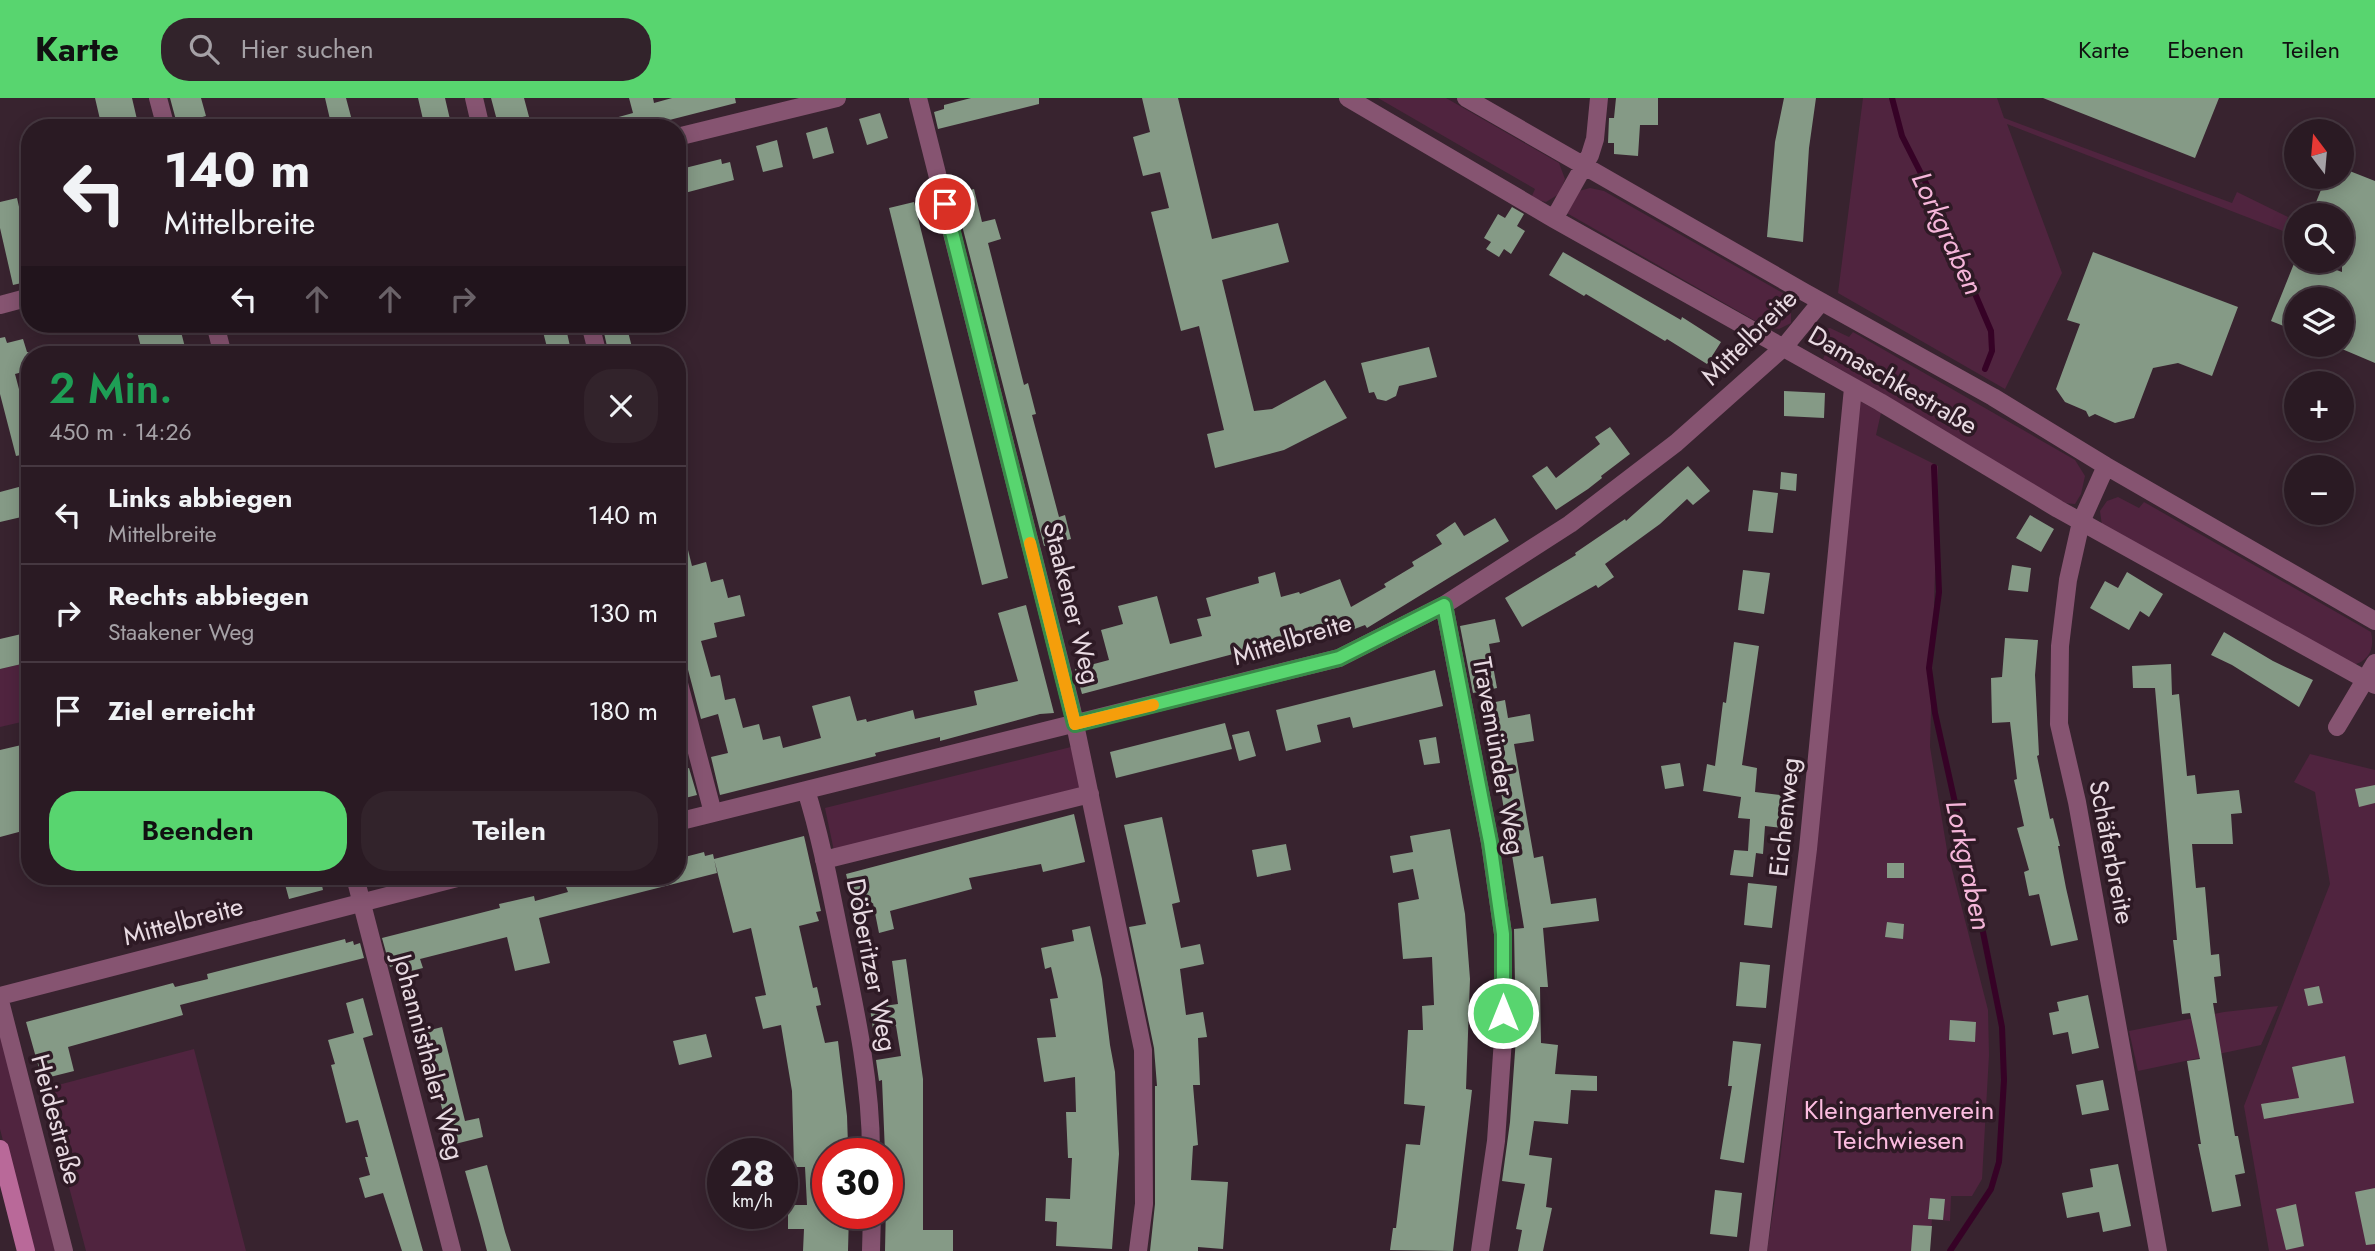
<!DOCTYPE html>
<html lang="de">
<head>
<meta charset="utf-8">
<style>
	body { margin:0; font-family:Jost,sans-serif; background:#32232b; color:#f1f3f6; height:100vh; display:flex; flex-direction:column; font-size:26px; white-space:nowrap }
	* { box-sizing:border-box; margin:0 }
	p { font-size:23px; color:#a5a1a6 }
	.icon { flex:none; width:38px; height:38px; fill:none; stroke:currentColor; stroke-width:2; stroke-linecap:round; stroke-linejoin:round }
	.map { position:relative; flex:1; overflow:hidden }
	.side { position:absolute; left:21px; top:248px; width:665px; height:539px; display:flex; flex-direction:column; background:#2a1a23; border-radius:28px; box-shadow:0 4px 18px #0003,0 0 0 2px #463841 }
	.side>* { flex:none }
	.guide { position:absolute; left:21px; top:21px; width:665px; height:214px; border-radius:28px; box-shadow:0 4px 18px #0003,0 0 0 2px #463841; background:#2a1a23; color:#f1f3f6; overflow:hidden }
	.needle { width:46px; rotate:344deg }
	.tools { position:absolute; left:2284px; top:21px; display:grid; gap:14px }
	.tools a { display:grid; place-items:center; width:70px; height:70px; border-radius:50%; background:#2a1a23; box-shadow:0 4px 18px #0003,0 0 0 2px #463841; font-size:35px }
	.speed { position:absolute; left:707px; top:1040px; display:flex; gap:14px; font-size:35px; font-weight:700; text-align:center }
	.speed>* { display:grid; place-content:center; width:91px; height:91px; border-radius:50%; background:#2a1a23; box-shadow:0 4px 18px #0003,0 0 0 2px #463841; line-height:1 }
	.speed small { font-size:18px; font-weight:400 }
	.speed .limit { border:10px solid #d22; background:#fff; color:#111 }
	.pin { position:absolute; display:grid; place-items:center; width:60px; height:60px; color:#fff; margin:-30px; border:4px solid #fff; border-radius:50%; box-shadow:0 2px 7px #0007 }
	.me { position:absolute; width:77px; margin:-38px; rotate:0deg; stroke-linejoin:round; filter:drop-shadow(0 0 5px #0008) }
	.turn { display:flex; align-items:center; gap:24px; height:147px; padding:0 28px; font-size:32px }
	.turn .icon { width:91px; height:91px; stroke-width:2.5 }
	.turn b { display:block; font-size:49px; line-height:60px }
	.lanes { display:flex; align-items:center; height:66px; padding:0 28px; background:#0003; justify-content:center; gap:35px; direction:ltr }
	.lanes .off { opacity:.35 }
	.round { display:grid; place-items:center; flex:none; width:74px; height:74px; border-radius:28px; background:#32232b }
	.summary { display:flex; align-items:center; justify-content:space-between; height:119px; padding:0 28px }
	h1 { font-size:42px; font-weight:600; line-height:52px; color:#1e9e55 }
	.action { display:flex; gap:14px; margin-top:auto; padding:14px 28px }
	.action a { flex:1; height:80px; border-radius:28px; background:#58d56f; color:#111; font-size:28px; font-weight:600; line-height:80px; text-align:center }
	.action a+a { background:#32232b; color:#f1f3f6 }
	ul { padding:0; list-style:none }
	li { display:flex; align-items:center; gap:21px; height:98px; padding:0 28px; border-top:2px solid #463841 }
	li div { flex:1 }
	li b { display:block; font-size:26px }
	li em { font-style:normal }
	header { display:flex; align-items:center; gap:42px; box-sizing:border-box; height:98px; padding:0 35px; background:#58d56f; color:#111 }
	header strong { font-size:33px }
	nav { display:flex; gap:38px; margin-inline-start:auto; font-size:24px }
	.search { width:490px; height:63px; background:#32232b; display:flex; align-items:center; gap:18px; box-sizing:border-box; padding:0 24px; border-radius:28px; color:#a5a1a6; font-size:26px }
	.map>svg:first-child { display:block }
	.green { fill:#50243f }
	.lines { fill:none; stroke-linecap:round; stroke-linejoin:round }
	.stream { stroke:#360226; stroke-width:6 }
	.building { fill:#859a86 }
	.street { stroke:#865471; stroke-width:18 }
	.secondary { stroke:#b96999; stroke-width:18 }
	.route-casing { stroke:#398a48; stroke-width:18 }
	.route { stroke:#58d56f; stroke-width:12 }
	.slow { stroke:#f59e0b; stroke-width:12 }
	.labels { text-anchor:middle; stroke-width:7; stroke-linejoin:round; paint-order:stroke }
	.street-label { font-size:26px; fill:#e8dae2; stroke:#2e1a25 }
	.park-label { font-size:26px; fill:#fcbce0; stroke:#2e1a25 }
	.water-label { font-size:28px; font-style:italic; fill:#f5b5d9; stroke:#2e1a25 }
</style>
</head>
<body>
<header>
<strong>Karte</strong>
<div class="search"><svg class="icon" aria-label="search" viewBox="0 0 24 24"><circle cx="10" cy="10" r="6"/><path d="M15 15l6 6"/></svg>Hier suchen</div>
<nav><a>Karte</a><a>Ebenen</a><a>Teilen</a></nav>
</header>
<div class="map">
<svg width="2375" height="1153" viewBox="0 0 2375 1153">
	<rect width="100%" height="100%" fill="#38232f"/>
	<path class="green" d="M1378,0H1446L1559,65L1565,81L1559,96L1546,104L1531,100L1535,91Z
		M1863,0H1997L2004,20L2232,105L2237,94L2288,119L2283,133L2007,26L2062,175L2005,291L1838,195Z
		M1590,90L1604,93L1788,198L1791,211V225L1779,231L1766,229L1565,114L1579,93Z
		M1830,230L1849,239L1853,234L2075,362L2085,378L2081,396L2075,406L2063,405L1823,261L1826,254L1818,249L1816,242L1823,232Z
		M1858,302L1881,315L1876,337L1938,368L1930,649L1947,752L1988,912L1989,957L1982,1081L1972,1098H1951L1950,1123L1932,1121L1930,1147L1918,1153H1767L1778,1080L1839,528Z
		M2118,399L2139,410L2144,404L2371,534C2375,550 2369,564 2352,567L2102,428L2100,413L2107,403Z
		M30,564V622L0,629V571Z
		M1071,649L1081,692L834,753L825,710Z
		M2310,656L2375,672V1153H2269L2244,1008L2330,786L2315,694L2294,684Z
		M2278,908L2261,947L2138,973L2129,933L2224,914Z
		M0,929L58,1153H31L0,1031Z
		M194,951L246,1153H86L43,991Z"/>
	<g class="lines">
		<path class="stream" d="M1892,0L1902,38L1937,107L1991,233L1992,253L1985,271
			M1934,369L1939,494L1929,570L1935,615L1976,799L2002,929L2004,982L1999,1064L1991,1091L1950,1153"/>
	</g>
	<path class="building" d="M95,0H132L139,30H102Z
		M170,0H201L206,18L177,26Z
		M325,0H346L354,30H332Z
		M418,0H445L452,30H425Z
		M491,0H524L532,30H499Z
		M629,0H653L654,5L672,0H735L736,5L638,30H597V25L633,15Z
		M971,0H1039V6L938,31L934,14L944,11V7Z
		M1142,0H1178L1212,141L1278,125L1289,164L1222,182L1254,313L1272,311L1325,282L1347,320L1284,352L1215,370L1207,336L1224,332L1199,228L1181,233L1151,114L1169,110L1160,74L1143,78L1133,39L1150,34Z
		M1616,0H1658V27H1640L1638,58L1614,56V45H1608L1609,20H1614Z
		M1784,0H1816L1809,50L1803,144L1767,139L1775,44Z
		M2043,0H2219L2195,60Z
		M880,15L888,40L867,47L859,21Z
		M827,29L834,55L813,61L806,35Z
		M777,42L783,69L763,74L756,48Z
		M721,61L722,66L730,64L734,82L677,97V72Z
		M2342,70L2375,83V265L2342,251V201H2296V233L2271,223L2295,163H2312L2342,174V117H2311L2326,79H2342Z
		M974,91L982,124L995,121L1001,141L988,145L1024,287L1028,285L1036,316L1032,317L1059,419L1065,417L1071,441L1044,448L954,96Z
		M17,100L30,157V183L13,187L0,130V104Z
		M914,104L1008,480L982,487L889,110Z
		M1512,109L1524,116L1517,128L1525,133L1511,156L1504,151L1499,159L1486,151L1491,144L1484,140L1498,116L1505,120Z
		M1563,154L1681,222L1682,219L1721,244L1707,266L1667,241L1665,243L1586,196L1584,198L1549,177Z
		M2093,154L2238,209L2212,278L2178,265L2153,270L2134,320L2115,325L2095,316L2089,319L2086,313L2065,304L2056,291L2080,226L2067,222Z
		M135,226H179L187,257H143Z
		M541,226H565L572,257H549Z
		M602,226H626L634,257H609Z
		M5,239L7,245L23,241L27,254H30V272L15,276L30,333V355L16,358L0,296V240Z
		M1429,249L1437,279L1399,288L1396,298L1386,303L1377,301L1374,294L1369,295L1361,265Z
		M1784,293L1825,295L1824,320L1784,318Z
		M1610,329L1630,356L1601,378L1602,380L1588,391L1556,412L1532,378L1547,368L1556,380L1600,346L1595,339Z
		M1688,368L1710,393L1693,407L1687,401L1660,426L1605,466L1614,479L1598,490L1596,487L1522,529L1505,500L1576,457L1575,455L1625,421L1626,423Z
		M1781,374L1797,376L1796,393L1780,391Z
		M30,386V417L0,424V394Z
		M1753,392L1778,395L1773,435L1748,433Z
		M2030,417L2054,431L2041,454L2016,440Z
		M1495,420L1509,443L1367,530L1365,527L1331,540L1328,531L1082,596L1075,571L1109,562L1101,532L1123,526L1118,508L1157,498L1170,546L1202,538L1197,521L1211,518L1206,500L1259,485L1258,479L1275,474L1281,499L1299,494L1300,496L1340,481L1351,509L1386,489L1384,486L1414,468L1412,464L1442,446L1436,437L1455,424L1464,438Z
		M683,432L692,468L706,464L711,484L723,481L728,500L740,497L745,518L714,525L717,539L701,543L711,579L720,577L725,602L735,600L743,630L759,626L763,642L780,638L783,650L821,640L812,608L850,598L857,623L866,621L867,624L913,612L915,621L977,607L974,593L1018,583L998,515L1026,507L1054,615L1040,616L940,643V639L875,655L876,658L720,697L711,659L728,655L718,616L701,621L677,530V433Z
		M2012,467L2031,470L2028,494L2008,492Z
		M1743,472L1770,475L1764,516L1738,512Z
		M2127,474L2163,496L2149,519L2140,513L2129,532L2090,510L2105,483L2118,490Z
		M1495,521L1500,544L1489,546L1497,590L1473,595L1460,528Z
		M30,534V564L0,571V541Z
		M2224,534L2273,563L2313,582L2299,609L2232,567L2211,557Z
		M2005,540L2038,542L2035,577L2039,657L2037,658L2050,721L2053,720L2060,748H2058L2066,790L2078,842L2051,848L2039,796L2029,798L2024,774L2029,772L2017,730L2024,728L2014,682L2017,681L2010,624L1992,625L1991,580L2002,579Z
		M1734,544L1759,548L1742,667L1757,670L1755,694L1788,698L1782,730L1765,728L1763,756L1756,755L1753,779L1730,777L1734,752L1748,753L1750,721L1738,720L1741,699L1703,693L1707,666L1715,668L1723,604L1726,605Z
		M2171,566L2172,597L2179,596L2187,678L2195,677L2197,696L2239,692L2242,715L2231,716L2233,746H2192L2196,790L2205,789L2211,857L2219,856L2221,878L2214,879L2217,905H2213L2235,1038H2238L2245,1075L2235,1077L2241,1108L2212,1114L2198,1046H2201L2187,963L2200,961L2190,915L2182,916L2178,883L2173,842H2177L2155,590H2133L2132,568Z
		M1435,572L1443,608L1353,630L1350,619L1317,627L1321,644L1286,653L1276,612Z
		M1505,602L1508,620L1530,616L1534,643L1514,646L1534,760L1543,758L1551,806L1596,800L1599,823L1543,830L1548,889H1540L1541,945L1558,947L1555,976L1597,978V993L1571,992L1568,1026L1534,1023L1529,1057L1552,1060L1546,1109L1552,1110L1543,1153H1518L1522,1132L1516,1131L1525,1086L1502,1083L1510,1024L1516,940L1514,831L1524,830L1512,757L1504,746L1502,736L1508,735L1486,606Z
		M1225,625L1232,651L1116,680L1110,654Z
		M1249,633L1256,658L1239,663L1232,637Z
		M1436,639L1440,665L1424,667L1419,642Z
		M30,645V731L0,739V652Z
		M1680,665L1684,688L1665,691L1661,668Z
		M689,670L697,697L677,702V673Z
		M2375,687V705L2359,709L2355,691Z
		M1074,716L1085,764L1043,774L1041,766L969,780L972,791L890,813L894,831L879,835L873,805L854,810L846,776Z
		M1162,719L1180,804L1172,806L1181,850L1200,846L1204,866L1180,871L1186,917L1203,914L1207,939L1198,940L1200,987H1193L1198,1047L1193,1048L1191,1082L1228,1084L1223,1151L1198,1149V1153H1150L1155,1106V988H1157L1154,950L1129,829L1146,826L1124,727Z
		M1450,731L1465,816L1470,881L1466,991L1472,992L1453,1153L1390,1152L1393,1130H1396L1406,1046L1420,1047L1425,1008L1404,1006L1408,932H1423L1422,908L1434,907L1432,859L1403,861L1398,805L1419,801L1413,771L1393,775L1390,758L1413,754L1410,738Z
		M804,738L821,813L816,814L819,823L799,828L813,890L817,889L821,907L816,908L825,945L838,943L847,1018L848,1047L841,1048V1053L828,1054V1115H849L848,1153H803L804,1131H788V1107H807L805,1069H794L792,993L781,927L763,931L755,899L766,897L751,830L733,835L714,761Z
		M1286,746L1291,772L1257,779L1252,752Z
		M704,754L705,758L713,756L717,775L539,820L550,865L515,873L507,839L420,861L423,870L403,875L401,866L390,869L382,840L500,810L499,806L534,798L535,803L568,794L566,789L605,779H677V761Z
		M1887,765H1904V780H1887Z
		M283,779H320L323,792L289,801Z
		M1748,785L1777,788L1772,830L1744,827Z
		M1887,824L1904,826L1903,841L1885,839Z
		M1090,828L1102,881L1110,947L1115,974L1119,1056L1112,1151L1056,1148L1057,1124L1045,1123L1046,1100L1070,1101L1072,1060H1068L1066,1014H1076L1075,979L1044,984L1037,940L1056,939L1050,901L1058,900L1051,869L1045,871L1041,850L1074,843L1072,832Z
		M345,841L346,845L353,843L354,847L360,845L364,860L180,907L183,917L68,949L74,973L42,981L26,924L173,885L175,889L208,881L207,876Z
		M906,861L923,981V1132H953V1153H885L887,1055H885L882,982L879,983L876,962L901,958L896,928L873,931L870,910L898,906L892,863Z
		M1740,864L1770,867L1766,910L1736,908Z
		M2319,888L2323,905L2308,908L2304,891Z
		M2088,897L2099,950L2072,956L2068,934L2053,937L2049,915L2059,913L2057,904Z
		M363,900L373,937L363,940L423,1153H402L383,1095L365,1100L359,1080L370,1077L365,1059H368L358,1022L346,1025L331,967L335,966L328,942L354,935L346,905Z
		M1950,922L1976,924L1975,944L1949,942Z
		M442,929L465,1023L479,1020L483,1039L451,1047L423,934Z
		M706,936L712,959L679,967L673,943Z
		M1733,943L1761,946L1744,1065L1720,1061L1732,988H1728Z
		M2345,958L2354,1005L2264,1021L2261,1006L2299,1000L2292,969Z
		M2103,982L2109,1012L2082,1017L2076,987Z
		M2118,1066L2131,1128L2103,1134L2099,1114L2067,1120L2062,1095L2093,1089L2090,1071Z
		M487,1067L505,1134L511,1153H487L480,1126L465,1073Z
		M2375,1090V1146L2366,1147L2355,1094Z
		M1715,1092L1742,1095L1737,1139L1710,1136Z
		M1930,1100L1945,1101L1943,1122L1928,1121Z
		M2296,1106L2304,1148L2286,1152L2276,1111Z
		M1913,1127L1932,1128L1930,1153H1911Z"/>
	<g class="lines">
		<path class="street" d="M158,0L166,30
			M474,0L481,30
			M918,0L1072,612L1143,952L1144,1106L1138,1153
			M1348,0L1554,121L1880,304L2058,411L2375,587
			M1466,0L1804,194L1993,299L2106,368L2375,523
			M677,39L837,0
			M1554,121L1590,57L1595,41L1599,0
			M0,207L30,199
			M215,226L223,257
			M590,226L598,257
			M2106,368L2081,424L2068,482L2060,548L2059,626L2077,704L2158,1153
			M1444,507L1490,745L1503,836V941L1496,1043L1480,1153
			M677,578L713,715
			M2337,629L2375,565
			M806,692C821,740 830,789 840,838C855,910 871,982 871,1055
			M677,724L1339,560L1444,507L1570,426L1676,345L1784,249L1821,204
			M824,762L1090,696
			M355,779L452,1153
			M0,898L461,779
			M0,903L64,1153
			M871,1153L872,1115
			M1758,1153L1808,751L1853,290"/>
		<path class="secondary" d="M0,1051L26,1153"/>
	</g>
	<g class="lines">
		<defs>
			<path id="route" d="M945,106L1075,626L1339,560L1444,507L1490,744L1503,836V915"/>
		</defs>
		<use href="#route" class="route-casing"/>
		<use href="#route" class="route"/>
		<path class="slow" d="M1030,445L1075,626L1153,607"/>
	</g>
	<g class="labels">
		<g class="street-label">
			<text transform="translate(1749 239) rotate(-45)" y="9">Mittelbreite</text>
			<text transform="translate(1893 282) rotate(30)" y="9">Damaschkestraße</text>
			<text transform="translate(1072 505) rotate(76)" y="9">Staakener Weg</text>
			<text transform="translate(1292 541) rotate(-17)" y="9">Mittelbreite</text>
			<text transform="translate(1499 658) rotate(80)" y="9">Travemünder Weg</text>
			<text transform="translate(1784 719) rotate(-84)" y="9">Eichenweg</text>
			<text transform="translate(2112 754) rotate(79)" y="9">Schäferbreite</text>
			<text transform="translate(183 823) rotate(-15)" y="9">Mittelbreite</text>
			<text transform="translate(872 867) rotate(79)" y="9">Döberitzer Weg</text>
			<text transform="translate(429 959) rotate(75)" y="9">Johannisthaler Weg</text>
			<text transform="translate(57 1021) rotate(75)" y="9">Heidestraße</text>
		</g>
		<g class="park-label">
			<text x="1899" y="1021">Kleingartenverein<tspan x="1899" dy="30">Teichwiesen</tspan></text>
		</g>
		<g class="water-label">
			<text transform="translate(1948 135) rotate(65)" y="10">Lorkgraben</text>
			<text transform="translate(1969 767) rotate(78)" y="10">Lorkgraben</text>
		</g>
	</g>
</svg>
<div class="tools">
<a><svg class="needle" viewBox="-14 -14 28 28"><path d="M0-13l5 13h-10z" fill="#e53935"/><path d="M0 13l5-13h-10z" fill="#a5a1a6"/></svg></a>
<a><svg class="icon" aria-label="search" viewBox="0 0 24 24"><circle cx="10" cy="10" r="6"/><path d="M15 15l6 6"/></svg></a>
<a><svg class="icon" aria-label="layers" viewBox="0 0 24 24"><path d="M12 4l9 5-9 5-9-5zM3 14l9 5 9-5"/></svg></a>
<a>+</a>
<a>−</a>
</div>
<div class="speed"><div>28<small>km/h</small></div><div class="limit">30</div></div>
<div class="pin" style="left:945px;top:106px;background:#d93025"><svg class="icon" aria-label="arrive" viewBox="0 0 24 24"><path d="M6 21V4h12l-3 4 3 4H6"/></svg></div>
<svg class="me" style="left:1503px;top:915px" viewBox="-20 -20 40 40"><circle r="17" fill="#58d56f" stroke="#fff" stroke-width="3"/><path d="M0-11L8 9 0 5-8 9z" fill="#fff"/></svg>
<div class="guide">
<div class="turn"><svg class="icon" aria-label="left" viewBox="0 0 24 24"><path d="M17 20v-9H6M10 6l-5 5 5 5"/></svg><div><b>140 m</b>Mittelbreite</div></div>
<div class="lanes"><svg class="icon" aria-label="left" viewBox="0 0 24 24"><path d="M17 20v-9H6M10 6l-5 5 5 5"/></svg><svg class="icon off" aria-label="ahead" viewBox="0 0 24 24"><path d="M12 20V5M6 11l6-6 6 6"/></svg><svg class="icon off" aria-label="ahead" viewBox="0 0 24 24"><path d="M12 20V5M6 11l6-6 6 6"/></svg><svg class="icon off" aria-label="right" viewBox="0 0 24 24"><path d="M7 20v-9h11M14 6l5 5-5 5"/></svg></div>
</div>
<section class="side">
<div class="summary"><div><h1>2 Min.</h1><p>450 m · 14:26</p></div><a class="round"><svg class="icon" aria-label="close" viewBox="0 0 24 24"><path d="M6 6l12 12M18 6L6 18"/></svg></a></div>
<ul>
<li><svg class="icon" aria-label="left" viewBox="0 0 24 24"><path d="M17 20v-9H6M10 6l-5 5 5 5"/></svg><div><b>Links abbiegen</b><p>Mittelbreite</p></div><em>140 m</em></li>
<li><svg class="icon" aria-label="right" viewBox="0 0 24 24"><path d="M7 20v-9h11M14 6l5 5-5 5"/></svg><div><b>Rechts abbiegen</b><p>Staakener Weg</p></div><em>130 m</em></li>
<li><svg class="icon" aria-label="arrive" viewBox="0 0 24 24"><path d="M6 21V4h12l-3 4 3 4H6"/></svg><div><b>Ziel erreicht</b></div><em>180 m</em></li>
</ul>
<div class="action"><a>Beenden</a><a>Teilen</a></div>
</section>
</div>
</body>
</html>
